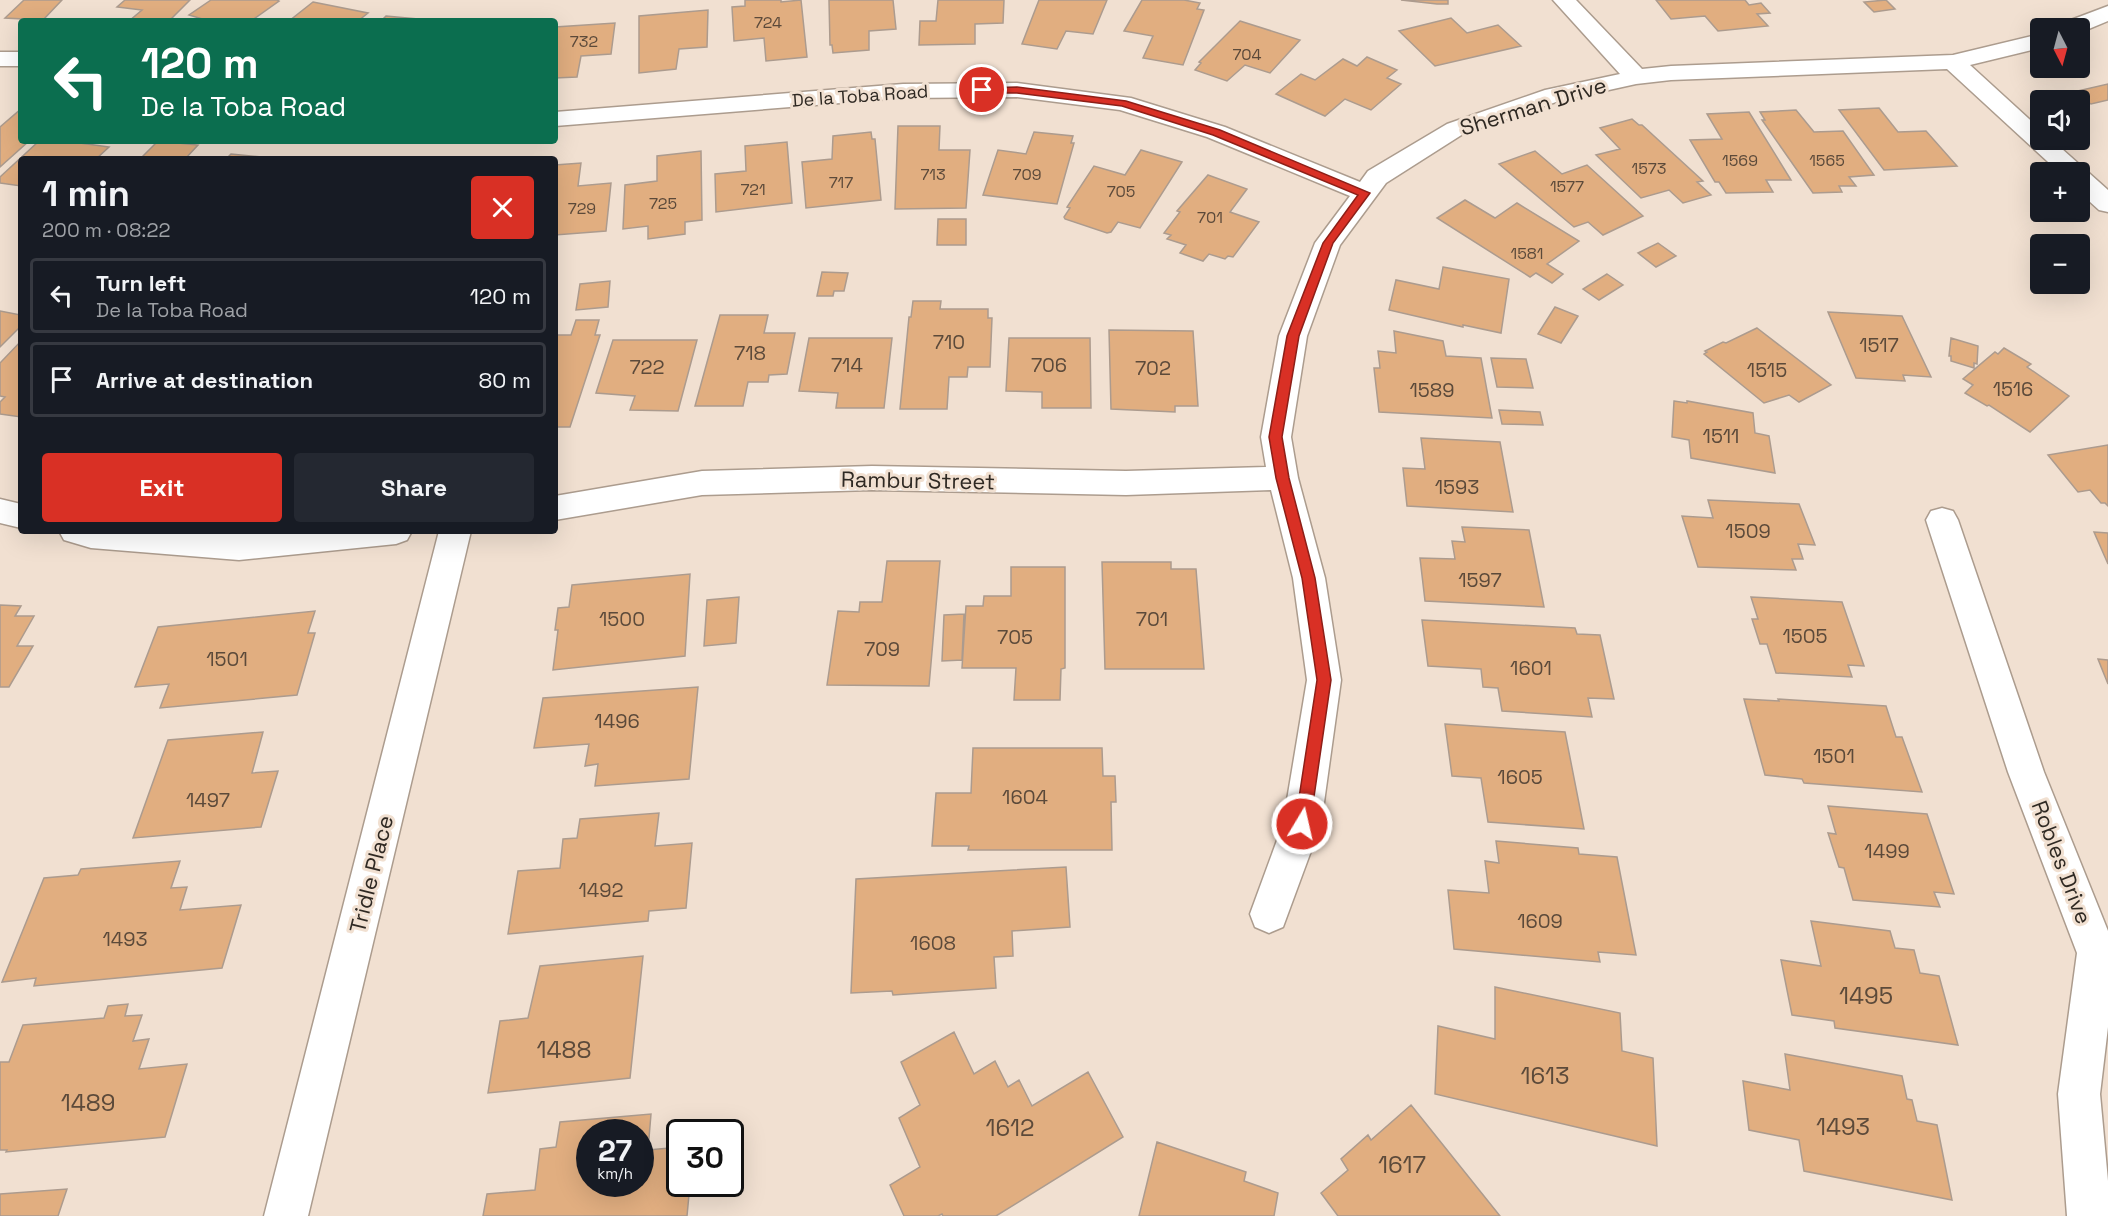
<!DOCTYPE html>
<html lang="en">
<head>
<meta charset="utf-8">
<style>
	body { margin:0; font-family:"Space Grotesk",sans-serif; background:#242831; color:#f1f3f6; height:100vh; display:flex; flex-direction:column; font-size:22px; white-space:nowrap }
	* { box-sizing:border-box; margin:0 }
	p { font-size:20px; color:#9ea1a6 }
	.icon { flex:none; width:33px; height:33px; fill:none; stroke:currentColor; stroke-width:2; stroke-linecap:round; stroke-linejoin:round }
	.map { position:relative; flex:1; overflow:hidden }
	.side { position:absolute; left:18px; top:156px; width:540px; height:378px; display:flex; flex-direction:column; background:#171b24; border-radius:6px; box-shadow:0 6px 24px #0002 }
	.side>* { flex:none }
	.guide { position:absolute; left:18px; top:18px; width:540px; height:126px; border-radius:6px; box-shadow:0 6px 24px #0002; background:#0b6e4f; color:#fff; overflow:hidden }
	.needle { width:39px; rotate:174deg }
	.tools { position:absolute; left:2030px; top:18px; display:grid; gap:12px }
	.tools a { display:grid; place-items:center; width:60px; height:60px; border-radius:6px; background:#171b24; box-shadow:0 6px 24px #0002; font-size:30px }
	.speed { position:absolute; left:576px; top:1119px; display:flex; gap:12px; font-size:30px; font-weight:700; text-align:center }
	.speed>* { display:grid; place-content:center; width:78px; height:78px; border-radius:50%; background:#171b24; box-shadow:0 6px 24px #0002; line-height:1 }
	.speed small { font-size:15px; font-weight:400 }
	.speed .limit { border:3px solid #111; border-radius:9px; background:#fff; color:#111 }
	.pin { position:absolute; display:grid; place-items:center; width:51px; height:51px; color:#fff; margin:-26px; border:3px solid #fff; border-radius:50%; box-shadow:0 2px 6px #0007 }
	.me { position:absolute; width:66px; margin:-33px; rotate:9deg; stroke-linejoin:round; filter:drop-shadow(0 0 4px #0008) }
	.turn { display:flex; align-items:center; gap:21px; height:126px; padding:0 24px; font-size:27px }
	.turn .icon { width:78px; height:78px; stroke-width:2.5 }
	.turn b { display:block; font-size:42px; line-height:51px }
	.round { display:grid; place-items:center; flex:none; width:63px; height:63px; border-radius:6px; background:#242831 }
	.head { display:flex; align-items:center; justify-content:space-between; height:102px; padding:0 24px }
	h1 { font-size:36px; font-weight:600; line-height:45px }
	.action { display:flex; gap:12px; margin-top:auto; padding:12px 24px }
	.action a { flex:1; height:69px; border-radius:6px; background:#d93025; color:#fff; font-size:24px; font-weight:600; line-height:69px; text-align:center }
	.action a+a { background:#242831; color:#f1f3f6 }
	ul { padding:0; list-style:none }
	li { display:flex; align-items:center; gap:18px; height:75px; margin:0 12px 9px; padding:0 12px; border:3px solid #363941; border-radius:6px }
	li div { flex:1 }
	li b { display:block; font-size:22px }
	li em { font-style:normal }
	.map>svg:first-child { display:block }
	.building { fill:#e1ae80; stroke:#ac9b8e; stroke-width:1.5; fill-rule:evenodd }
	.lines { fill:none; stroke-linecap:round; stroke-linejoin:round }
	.minor-casing { stroke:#ac9c8e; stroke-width:3 }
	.minor { fill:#fff; fill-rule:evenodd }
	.route { fill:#d93025; stroke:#8d1f18; stroke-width:1.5 }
	.labels { text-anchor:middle; stroke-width:6; stroke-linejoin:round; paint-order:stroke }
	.far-number-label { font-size:16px; fill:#5c4a3a }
	.far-street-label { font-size:18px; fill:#2f2923; stroke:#f1e0d1 }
	.number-label { font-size:20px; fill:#5c4a3a }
	.street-label { font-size:22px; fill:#2f2923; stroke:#f1e0d1 }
	.near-number-label { font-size:24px; fill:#5c4a3a }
</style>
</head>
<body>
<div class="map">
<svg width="2108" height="1216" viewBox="0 0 2108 1216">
	<rect width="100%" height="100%" fill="#f1e0d1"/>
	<path class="building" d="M24,0H62L43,20L5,18Z
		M125,0H190L169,21H129L142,10L117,7Z
		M211,0H277L279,1L251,21H209L189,15Z
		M745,0H781V2L801,0L807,57L766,61L764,38L734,41L732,7L745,6Z
		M829,0H893L896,29L869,31V50L833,53L832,45H830Z
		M938,0H1004L1003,23L975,24V44L919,45L920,21H936Z
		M1039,0H1107L1093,34L1066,31L1057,49L1022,44Z
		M1142,0H1184L1200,3L1197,9L1204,10L1183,65L1143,58L1153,36L1124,31Z
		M1401,0H1448V4H1437Z
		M1656,0H1745L1749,5L1761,3L1770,13L1757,14L1768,26L1718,31L1705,16L1671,19Z
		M1886,0L1895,9L1874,12L1864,2Z
		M313,2L368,13L358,21H289Z
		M708,10L707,47L679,49L676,69L639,73V16Z
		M386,16L440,21H381Z
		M1451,18L1467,33L1498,25L1521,46L1435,66L1399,31Z
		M1240,21L1300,40L1270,73L1245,65L1227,81L1195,70L1201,63L1199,62Z
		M615,23L611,54L581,56L577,77L555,78V27Z
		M1367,57L1397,70L1387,78L1401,84L1371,110L1345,99L1325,116L1276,94L1301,74L1315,80L1343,59L1357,66Z
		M2108,84V100L2091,104L2073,92Z
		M1879,108L1898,132L1926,131L1957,166L1884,170L1839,110Z
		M21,109V141H29L0,167V127Z
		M1796,110L1814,132L1843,131L1874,175L1849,177L1856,186H1839L1842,192L1813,193L1762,120H1765L1760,112Z
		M1749,112L1791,180H1766L1773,192L1726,193L1719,182H1715L1690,140L1722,139L1707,114Z
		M1632,119L1639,125H1642L1703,181L1697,182L1711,195L1683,203L1669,190L1641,198L1596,155L1620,149L1600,128Z
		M898,126H940L939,150H970L966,208L895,209Z
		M871,132L872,139H875L881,200L806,208L802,162L832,159L833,136Z
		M1034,132L1073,136L1071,143H1074L1057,204L983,195L998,150L1026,154Z
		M39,141H83L80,143L109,147L96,159H21V186L0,183V177Z
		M158,141L198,145L185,159H140Z
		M787,142L792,203L716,212L715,174L746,171L745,146Z
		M1141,150L1182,162L1140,228L1118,222L1111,232L1107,233L1065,219L1064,217L1070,208L1067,207L1094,166L1125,175Z
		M701,151L702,220L685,222V234L648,239V226L623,229L625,185L657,181V156Z
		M1535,151L1562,174L1587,165L1643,216L1603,235L1588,222L1574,227L1499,164Z
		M231,154L272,158L226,159Z
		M581,163L578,186L611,183L606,231L555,235V165Z
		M1208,175L1247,189L1230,212L1259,222L1233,257L1228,256L1225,259L1209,254L1203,261L1180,253L1186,245L1167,239L1171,235L1164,233L1180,212L1177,211Z
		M1465,200L1495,218L1517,203L1579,241L1547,264L1563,274L1552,283L1536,273L1530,277L1437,218Z
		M938,219H966V245H937Z
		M1658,243L1676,256L1656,267L1638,253Z
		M1443,267L1509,279L1501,333L1463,325V327L1389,310L1396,280L1439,289Z
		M822,272L848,273L844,291H834L833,296H817Z
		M1607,274L1623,285L1599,300L1583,289Z
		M610,281L608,307L576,310L580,284Z
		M913,301H941L940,309H988V318H992L990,367H968L967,377H949L947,409H900L909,317H911Z
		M1555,307L1578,316L1561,343L1538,334Z
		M0,311L21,315V326L0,347Z
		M1828,312L1902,316L1931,377L1903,375L1905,381L1856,378Z
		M720,315H768L764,333H795L787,374L769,375L768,382H748L743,406H695Z
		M576,320H599L595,335H600L570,427H555V335H571Z
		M1757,328L1831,385L1799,402L1789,395L1764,403L1704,354L1707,352L1705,351L1723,342L1726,343Z
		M1109,330L1193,331L1198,406H1175V412L1111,409Z
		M1394,331L1443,341L1446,356L1481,358L1492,418L1379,412L1374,368H1380L1378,351L1396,353Z
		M809,338H892L884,408H836L838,393L799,391Z
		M1009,338H1090L1091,408H1042V392L1006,391Z
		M1951,338L1978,346L1977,364L1974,363V368L1951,361V356H1949Z
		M613,340H697L678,411L630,410L635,396L596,393Z
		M21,341V417L0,414V402L5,397L0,396V363Z
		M2004,348L2031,364L2027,367L2069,396L2030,432L1989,405L1987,406L1965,393L1973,385L1963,379L1995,352L1998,354Z
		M1491,358L1526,359L1533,388L1497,387Z
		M1674,401L1687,403V401L1753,413L1755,433L1769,436L1775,473L1691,458L1689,440L1672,437Z
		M1499,410L1540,412L1543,425L1502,424Z
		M1421,438L1500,442L1513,512L1407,506L1403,468L1425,469Z
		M2108,445V506L2105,503H2101L2090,490L2078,492L2048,455Z
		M1708,500L1799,504L1815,545L1798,544L1803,559H1792L1796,570L1698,567L1682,516L1713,518Z
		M1462,527L1529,530L1544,607L1425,601L1420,558L1455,559L1452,541L1465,542Z
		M2094,532L2108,533V564Z
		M887,561H940L929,686L827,685L838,611L859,612L860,602H882Z
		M1102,562H1171V569H1196L1204,669H1105Z
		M1011,567H1065V668L1061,669L1060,700H1014L1016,668H962L966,606H983L984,596H1011Z
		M690,574L685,656L553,670L558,630H555L558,608L569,607L572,585Z
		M739,597L736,643L704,646L707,600Z
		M1751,597L1842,602L1864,666L1848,665L1852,677L1776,673L1767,644H1760L1752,619H1758Z
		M0,605L21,606L15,616H34L17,646H33L9,687H0Z
		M315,611L308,633H315L297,695L160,708L169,684L135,687L158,627Z
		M964,614L962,660L942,661L944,615Z
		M1422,620L1575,628L1577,634L1600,635L1614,699L1588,698L1592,717L1502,711L1498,688L1483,687L1481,669L1428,666Z
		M2098,659L2108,660V684Z
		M698,687L689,779L595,786L598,764L585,766L589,744L534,748L543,698Z
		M1744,699L1779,701L1778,699L1886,706L1896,737H1902L1922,792L1804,783L1802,779L1765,775Z
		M1445,724L1565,732L1584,829L1488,822L1481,778L1452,776Z
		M263,732L252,773L278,771L261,827L133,838L168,740Z
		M973,748H1102L1103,776H1115L1116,802H1111L1112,850H968L969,846H932L936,793H971Z
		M1828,806L1927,814L1954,894L1934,892L1940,907L1853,900L1844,868L1839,867L1828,833L1836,834Z
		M659,813L655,846L692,843L686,908L649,911L648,921L508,934L518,871L560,868L563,839L577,838L580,819Z
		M1496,841L1578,848L1579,854L1617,857L1636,955L1598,952L1600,962L1454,949L1448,890L1489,893L1485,861L1499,863Z
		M180,861L171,888L187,887L180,910L241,905L222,968L34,986L36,978L2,982L44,878L78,875L81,869Z
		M1066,867L1070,927L1012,931L1013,956L994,957L996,988L893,995L892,991L851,993L856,879Z
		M1811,921L1890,931L1895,948L1914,950L1920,973L1939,976L1958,1045L1835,1028L1834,1021L1792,1015L1781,960L1821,966Z
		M643,956L630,1078L488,1093L500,1021L528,1018L540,966Z
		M1495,987L1620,1013L1622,1051L1653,1058L1657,1146L1435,1094L1438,1026L1495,1039Z
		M128,1004L125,1016L142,1015L133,1041L149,1039L139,1069L187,1064L165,1137L6,1152L7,1150H0V1062H9L23,1025L104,1018L108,1006Z
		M954,1032L974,1074L995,1061L1008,1087L1019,1080L1032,1106L1088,1072L1123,1137L996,1216H943L942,1214L938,1216H904L890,1185L920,1167L899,1118L920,1105L901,1062Z
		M1785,1054L1902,1076L1907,1099L1912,1100L1917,1121L1937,1125L1952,1200L1804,1171L1799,1140L1749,1130L1743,1081L1790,1090Z
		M1411,1105L1500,1216H1338L1321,1193L1348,1170L1341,1159L1368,1135L1371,1140Z
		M651,1114L648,1150L680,1147V1184H690L687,1216H483L487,1194L535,1190L540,1149L556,1147L560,1122ZM590,1132H640V1184H590Z
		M1157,1142L1246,1172L1244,1181L1278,1193L1274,1216H1139Z
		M67,1189L58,1216H0V1194Z"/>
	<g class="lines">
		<defs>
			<path id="minor" d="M1553,0H1576L1642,69L1671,66L1953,55L2040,34V48L1970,65L2040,129V140H2052L2108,190V212L2099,210L2079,192V172H2059L1947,69L1671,80L1636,84L1559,101L1463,134L1386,183L1340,245L1307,336L1291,437L1298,478L1325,578L1341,680L1321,824L1283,927L1269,933L1255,927L1250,914L1283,824L1307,680L1293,578L1271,490L1126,495L872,490L702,495L555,520V496L702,471L872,466L1126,471L1266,467L1261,437L1279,336L1315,243L1350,196L1207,137L1120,110L1017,97L903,98L555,126V112L903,84L1017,83L1131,98L1225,127L1360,182L1368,171L1447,124L1545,90L1620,74Z
				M2108,6V21L2079,33V28H2060L2063,23Z
				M0,52H21V66H0Z
				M0,499L21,504V528L0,523Z
				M1942,508L1953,511L1958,520L2044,772L2108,931V1027L2100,1094L2108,1181V1216H2067L2058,1094L2077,953L2008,772L1926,520L1931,511Z
				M59,531H200L239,534L270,531H412L407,540L396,544L239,560L91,548L64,540Z
				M439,531H471L308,1216H264Z"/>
		</defs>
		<use href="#minor" class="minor-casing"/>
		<use href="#minor" class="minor"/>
	</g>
	<path class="route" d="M1017,87L1126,101L1220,130L1370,193L1333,243L1299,336L1282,437L1289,478L1315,578L1331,680L1310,824L1308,829L1302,831L1297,829L1295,824L1317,680L1302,578L1276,478L1269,437L1287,336L1323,243L1358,195L1213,135L1122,106L1017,93H982L977,90L982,88Z"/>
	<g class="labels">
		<g class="far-number-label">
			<text x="768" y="28">724</text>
			<text x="584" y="47">732</text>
			<text x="1247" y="60">704</text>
			<text x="1740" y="166">1569</text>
			<text x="1827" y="166">1565</text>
			<text x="1649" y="174">1573</text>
			<text x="933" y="180">713</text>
			<text x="1027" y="180">709</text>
			<text x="841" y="188">717</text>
			<text x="1567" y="192">1577</text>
			<text x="753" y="195">721</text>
			<text x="1121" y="197">705</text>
			<text x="663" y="209">725</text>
			<text x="582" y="214">729</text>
			<text x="1210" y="223">701</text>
			<text x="1527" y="259">1581</text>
		</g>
		<g class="far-street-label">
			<text transform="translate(860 96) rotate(-4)" y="6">De la Toba Road</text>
		</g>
		<g class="number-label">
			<text x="949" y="349">710</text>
			<text x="1879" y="352">1517</text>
			<text x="750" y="360">718</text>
			<text x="847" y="372">714</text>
			<text x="1049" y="372">706</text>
			<text x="647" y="374">722</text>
			<text x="1153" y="375">702</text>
			<text x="1767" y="377">1515</text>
			<text x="2013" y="396">1516</text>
			<text x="1432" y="397">1589</text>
			<text x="1721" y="443">1511</text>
			<text x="1457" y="494">1593</text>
			<text x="1748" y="538">1509</text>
			<text x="1480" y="587">1597</text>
			<text x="622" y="626">1500</text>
			<text x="1152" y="626">701</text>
			<text x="1805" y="643">1505</text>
			<text x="1015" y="644">705</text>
			<text x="882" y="656">709</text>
			<text x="227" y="666">1501</text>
			<text x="1531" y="675">1601</text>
			<text x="617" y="728">1496</text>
			<text x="1834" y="763">1501</text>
			<text x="1520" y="784">1605</text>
			<text x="1025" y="804">1604</text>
			<text x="208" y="807">1497</text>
			<text x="1887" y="858">1499</text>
			<text x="601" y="897">1492</text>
			<text x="1540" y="928">1609</text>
			<text x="125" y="946">1493</text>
			<text x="933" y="950">1608</text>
		</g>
		<g class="street-label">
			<text transform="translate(1533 106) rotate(-17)" y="8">Sherman Drive</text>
			<text transform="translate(918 480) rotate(1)" y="8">Rambur Street</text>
			<text transform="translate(2062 862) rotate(69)" y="8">Robles Drive</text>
			<text transform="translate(371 874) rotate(-76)" y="8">Tridle Place</text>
		</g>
		<g class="near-number-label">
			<text x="1866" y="1004">1495</text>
			<text x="564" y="1058">1488</text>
			<text x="1545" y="1084">1613</text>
			<text x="88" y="1111">1489</text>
			<text x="1843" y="1135">1493</text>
			<text x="1010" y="1136">1612</text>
			<text x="1402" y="1173">1617</text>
		</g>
	</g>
</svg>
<div class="tools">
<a><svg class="needle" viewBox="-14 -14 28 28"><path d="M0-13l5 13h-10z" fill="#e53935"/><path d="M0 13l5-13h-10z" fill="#9ea1a6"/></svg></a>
<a><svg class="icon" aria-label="sound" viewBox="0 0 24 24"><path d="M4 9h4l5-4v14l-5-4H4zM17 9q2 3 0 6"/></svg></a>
<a>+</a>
<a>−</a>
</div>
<div class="speed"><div>27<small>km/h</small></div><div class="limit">30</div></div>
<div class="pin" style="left:982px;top:90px;background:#d93025"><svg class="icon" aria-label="arrive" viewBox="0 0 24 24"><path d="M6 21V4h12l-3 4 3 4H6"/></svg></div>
<svg class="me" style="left:1302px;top:824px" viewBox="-20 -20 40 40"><circle r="17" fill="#d93025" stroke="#fff" stroke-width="3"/><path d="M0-11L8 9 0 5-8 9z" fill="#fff"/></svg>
<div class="guide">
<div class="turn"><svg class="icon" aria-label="left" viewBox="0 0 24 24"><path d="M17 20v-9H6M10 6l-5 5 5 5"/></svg><div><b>120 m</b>De la Toba Road</div></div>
</div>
<section class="side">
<div class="head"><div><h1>1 min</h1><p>200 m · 08:22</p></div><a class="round" style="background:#d93025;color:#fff"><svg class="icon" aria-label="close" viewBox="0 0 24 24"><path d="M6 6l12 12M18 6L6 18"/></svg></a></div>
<ul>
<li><svg class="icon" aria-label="left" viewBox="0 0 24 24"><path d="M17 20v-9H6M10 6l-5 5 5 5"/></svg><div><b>Turn left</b><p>De la Toba Road</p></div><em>120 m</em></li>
<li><svg class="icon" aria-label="arrive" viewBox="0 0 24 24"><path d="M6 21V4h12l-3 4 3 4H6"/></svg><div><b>Arrive at destination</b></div><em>80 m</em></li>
</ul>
<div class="action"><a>Exit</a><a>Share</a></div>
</section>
</div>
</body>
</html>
